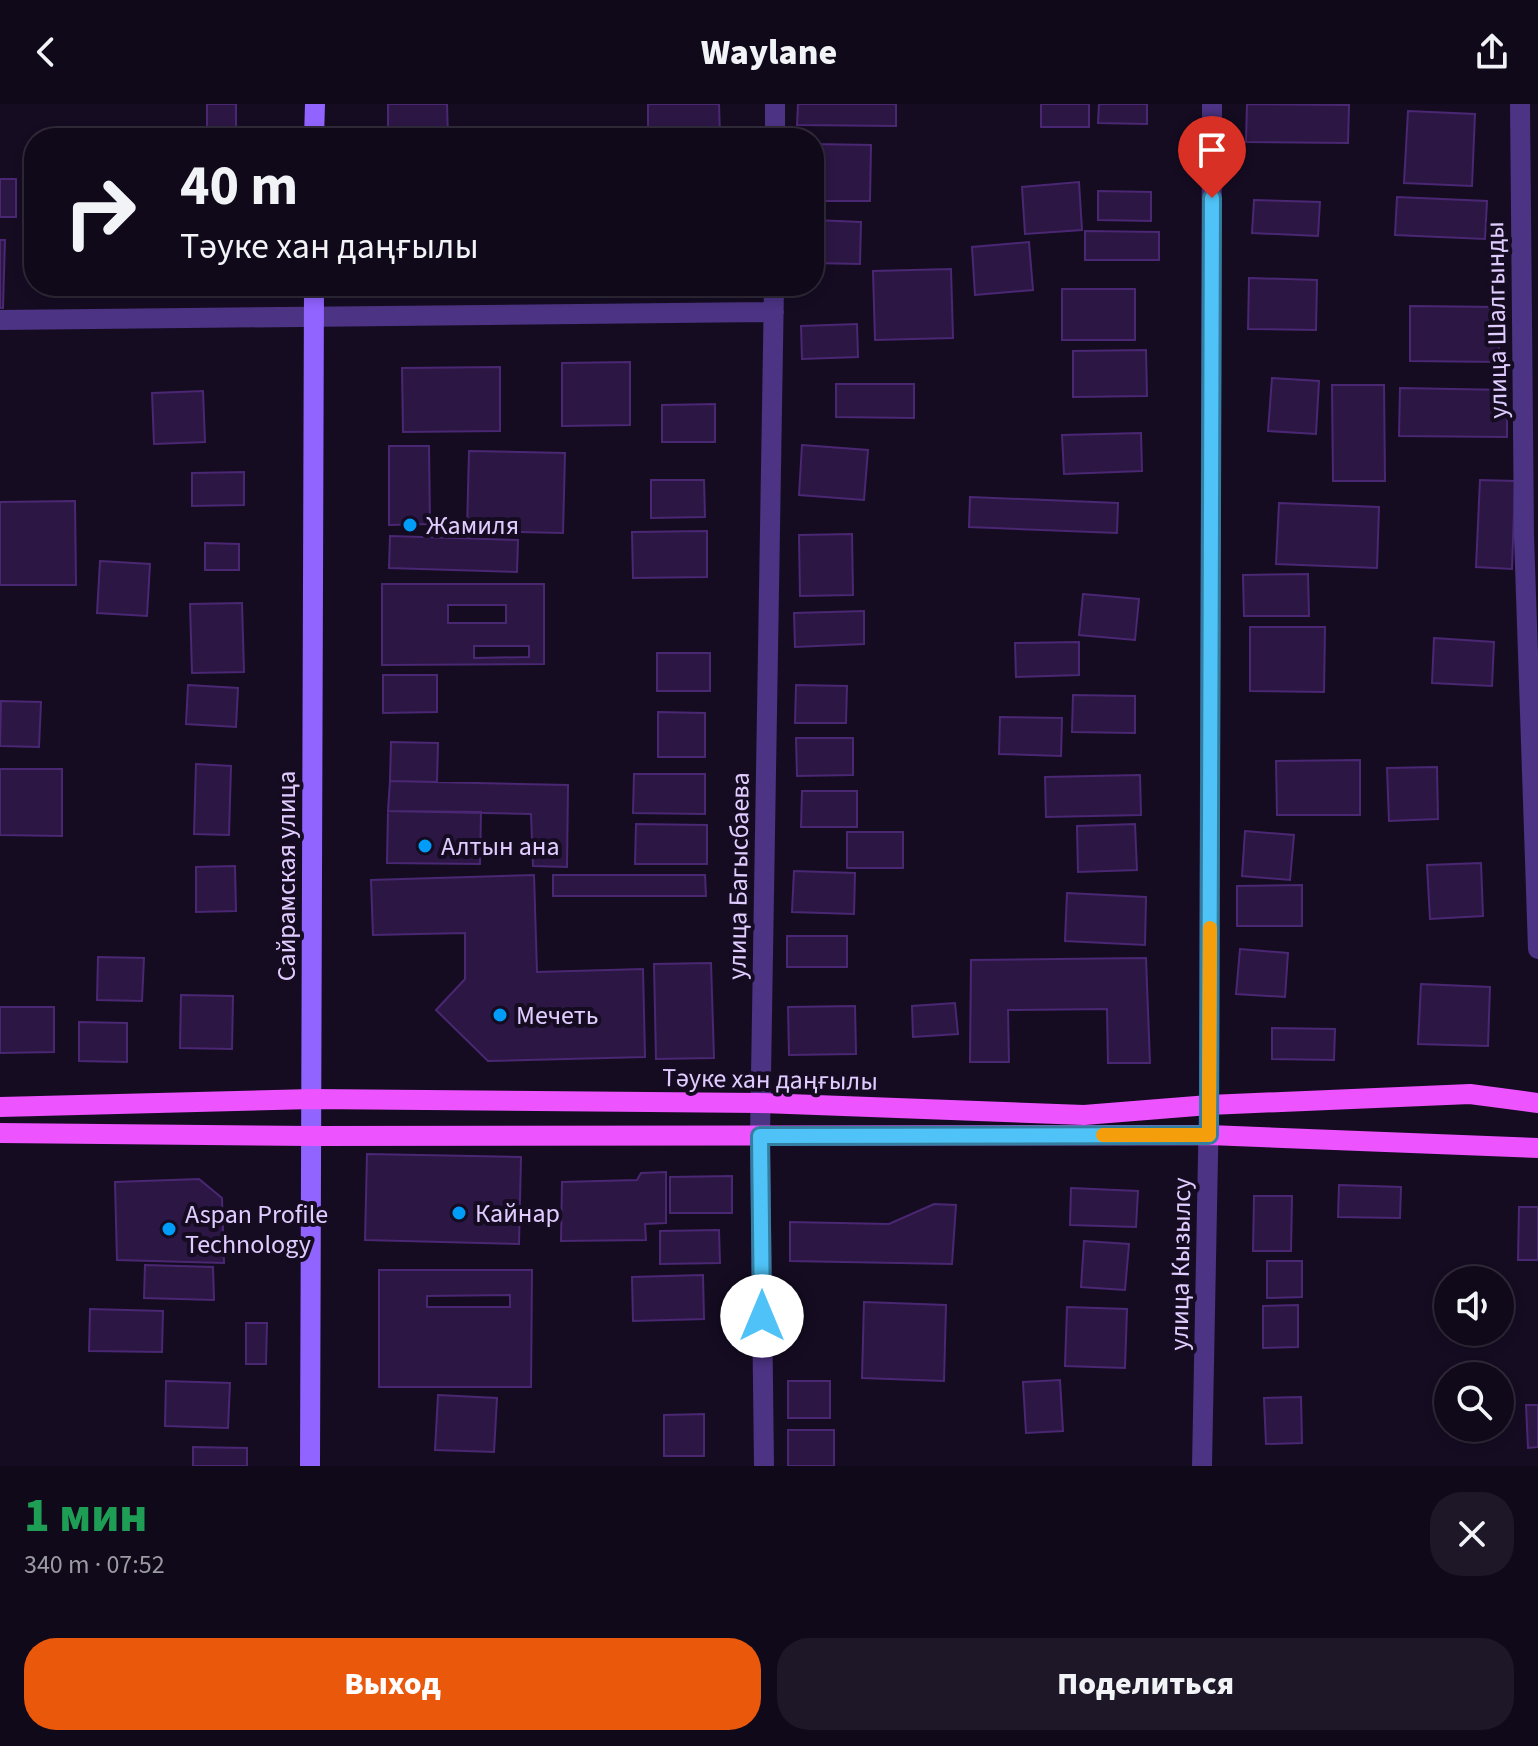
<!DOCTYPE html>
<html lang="ru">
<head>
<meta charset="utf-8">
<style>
	body { margin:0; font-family:"Source Sans 3",sans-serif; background:#1e1727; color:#f1f3f6; height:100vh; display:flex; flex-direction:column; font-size:30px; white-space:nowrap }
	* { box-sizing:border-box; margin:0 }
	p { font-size:26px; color:#9c9aa2 }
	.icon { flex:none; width:44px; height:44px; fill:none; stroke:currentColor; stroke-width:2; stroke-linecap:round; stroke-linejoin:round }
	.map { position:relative; height:1362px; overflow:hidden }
	.sheet { display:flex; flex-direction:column; background:#10091a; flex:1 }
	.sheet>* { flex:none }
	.top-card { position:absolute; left:24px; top:24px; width:800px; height:168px; border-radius:32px; box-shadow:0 4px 12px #0003,0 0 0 2px #302a39; background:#10091a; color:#f1f3f6; overflow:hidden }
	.fabs { position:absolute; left:1434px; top:1162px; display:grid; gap:16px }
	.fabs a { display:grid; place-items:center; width:80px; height:80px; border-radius:50%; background:#10091a; box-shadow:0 4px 12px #0003,0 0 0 2px #302a39; font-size:40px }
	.pin { position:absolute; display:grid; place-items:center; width:68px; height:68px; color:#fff; margin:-82px -34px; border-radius:50% 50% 50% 0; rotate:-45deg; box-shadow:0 0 8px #0007 }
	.pin .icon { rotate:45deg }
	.me { position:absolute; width:88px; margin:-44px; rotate:0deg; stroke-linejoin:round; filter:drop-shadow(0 0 6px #0008) }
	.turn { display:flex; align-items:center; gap:28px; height:168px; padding:0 24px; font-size:36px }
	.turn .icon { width:104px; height:104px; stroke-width:2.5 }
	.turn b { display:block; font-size:56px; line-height:68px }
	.round { display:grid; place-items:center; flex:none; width:84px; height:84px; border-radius:32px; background:#1e1727 }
	.summary { display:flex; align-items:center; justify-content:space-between; height:136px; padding:0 24px }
	h1 { font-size:48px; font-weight:800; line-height:60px; color:#1e9e55 }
	.cta { display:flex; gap:16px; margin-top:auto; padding:16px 24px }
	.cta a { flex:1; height:92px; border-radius:32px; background:#ea580c; color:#fff; font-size:32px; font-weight:800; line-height:92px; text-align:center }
	.cta a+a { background:#1e1727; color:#f1f3f6 }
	header { display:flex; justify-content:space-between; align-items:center; height:104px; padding:0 24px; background:#10091a; font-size:36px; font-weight:800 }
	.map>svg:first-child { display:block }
	.building { fill:#2c1644; stroke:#4a2772; stroke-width:2; fill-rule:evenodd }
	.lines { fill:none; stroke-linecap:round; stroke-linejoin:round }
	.minor { stroke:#4c3384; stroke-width:20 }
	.secondary { stroke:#9163ff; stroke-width:20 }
	.primary { stroke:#ed53ff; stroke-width:20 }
	.route-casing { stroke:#337fa1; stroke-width:20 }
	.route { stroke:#4fc3f7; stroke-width:14 }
	.slow { stroke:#f59e0b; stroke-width:14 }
	.poi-dot { fill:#009cf7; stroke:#150c22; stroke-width:3 }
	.labels { text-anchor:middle; stroke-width:8; stroke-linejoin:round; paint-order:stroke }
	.street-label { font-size:26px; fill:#e0ccff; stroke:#150c22 }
	.poi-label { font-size:26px; fill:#e0ccff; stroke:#150c22; text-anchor:start }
</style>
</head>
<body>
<header><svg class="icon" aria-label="back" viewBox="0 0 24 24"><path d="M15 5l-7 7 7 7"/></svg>Waylane<svg class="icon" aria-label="share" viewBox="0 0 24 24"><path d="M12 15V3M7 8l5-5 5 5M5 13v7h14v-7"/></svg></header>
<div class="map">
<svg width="1538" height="1362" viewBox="0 0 1538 1362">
	<rect width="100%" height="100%" fill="#150c22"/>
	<path class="building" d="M207,0H236V29L207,30Z
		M388,0H447L448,34H388Z
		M648,0H719L720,32H648Z
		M798,0H896V22L797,21Z
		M1041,0H1089V23H1041Z
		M1099,0H1147V20L1098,19Z
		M1247,0L1349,1L1348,39L1246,38Z
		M1408,7L1475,10L1472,82L1404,79Z
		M814,40L871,41L870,97H814Z
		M0,75H16V113H0Z
		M1079,78L1082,126L1025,130L1022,83Z
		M1098,87L1151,88V117L1098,116Z
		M1397,93L1487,97L1485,135L1395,131Z
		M1254,96L1320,98L1318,132L1252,129Z
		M814,116L861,118L860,160L814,159Z
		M1085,127L1159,128V156H1085Z
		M0,136H5L3,204H0Z
		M1029,138L1033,186L975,191L972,143Z
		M951,165L953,234L875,236L873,167Z
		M1249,174L1317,176L1316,226L1248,225Z
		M1062,185H1135V236H1062Z
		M1410,202L1499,203V258L1410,257Z
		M857,220L858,253L802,255L801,222Z
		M1146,246L1147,292L1073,293V247Z
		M630,258V321L562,322V259Z
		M500,263V327L403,328L402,264Z
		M1272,274L1319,277L1316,330L1268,327Z
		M836,280H914V314L836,313Z
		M1332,281H1384L1385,377H1333Z
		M1400,284L1507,286V333L1399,332Z
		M203,287L205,338L154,340L152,289Z
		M715,300V338H662V301Z
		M1141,329L1142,367L1064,370L1062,331Z
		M802,341L868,346L864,396L799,391Z
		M389,342H429L430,420L389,421Z
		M469,347L565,349L563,429L467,427Z
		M244,368V401L192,402V369Z
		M651,376H704L705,413L651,414Z
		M1480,376L1515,377L1512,465L1476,463Z
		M970,393L1118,399L1117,429L969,423Z
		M75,397L76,481H0V398Z
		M1279,399L1379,403L1377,464L1276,460Z
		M707,427V473L633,474L632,428Z
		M852,430L853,491L800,492L799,431Z
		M390,432L518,436L517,468L389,464Z
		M205,439L239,440V466H205Z
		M100,457L150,460L147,512L97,509Z
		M1308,470L1309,512H1244L1243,471Z
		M382,480H544V560L382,561ZM448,501H506V519H448ZM474,542H529V553L474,554Z
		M1083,490L1139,495L1135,536L1079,531Z
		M242,499L244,568L192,569L190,500Z
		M864,507V540L795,543L794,509Z
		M1250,523H1325L1324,588L1250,587Z
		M1434,534L1494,538L1492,582L1432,579Z
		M1079,538V571L1016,573L1015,539Z
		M657,549H710V587H657Z
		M383,571H437V608L383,609Z
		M188,581L238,584L236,623L186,620Z
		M796,581L847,582L846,619H795Z
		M1073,591L1135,592V629L1072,628Z
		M1,597L41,598L39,643L0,642Z
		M658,608L705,609V653H658Z
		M1000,613L1062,614L1061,652L999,650Z
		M796,634H853V671L797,672Z
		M391,638L438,639L437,678L390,677Z
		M1360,656V711H1277L1276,657Z
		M196,660L231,662L229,731L194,730Z
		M1437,663L1438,715L1389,717L1387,664Z
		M0,665H62V732L0,731Z
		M634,670H705V710L633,709Z
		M1140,671L1141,711L1046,713L1045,673Z
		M390,677L568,681L567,763L533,762L531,710L388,707Z
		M802,687H857V723H801Z
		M388,707L481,708L480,760L387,759Z
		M636,720L707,721V760H635Z
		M1135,720L1137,766L1078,768L1077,722Z
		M1245,727L1294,731L1290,776L1242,772Z
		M847,728H903V764H847Z
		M1481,759L1483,812L1430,815L1427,761Z
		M235,762L236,807L196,808V763Z
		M794,767L855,769L854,810L792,808Z
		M534,771L537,868L643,865L645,953L488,957L436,906L465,875V829L373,831L371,776Z
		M553,771H705L706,792H553Z
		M1302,781V822H1237V782Z
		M1067,789L1146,793L1145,841L1065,837Z
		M787,832H847V863H787Z
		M1240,845L1288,849L1285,893L1236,890Z
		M98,853L144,854L142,897L97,896Z
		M1146,854L1150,959H1108L1107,905L1008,906L1009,958H970L971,856Z
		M711,859L714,954L656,955L654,860Z
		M1421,880L1490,883L1488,942L1418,940Z
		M181,891L233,892L232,945L180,944Z
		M955,899L958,930L913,933L912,902Z
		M855,902L856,950L789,951L788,903Z
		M0,903H54V948L0,949Z
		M79,918L127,919V958L79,957Z
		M1272,924L1335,925L1334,956L1272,955Z
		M367,1050L521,1053L519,1140L365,1136Z
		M666,1068V1119L645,1120L646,1136L561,1137L562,1078L637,1076L641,1069Z
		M732,1072V1109H670V1073Z
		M199,1075L222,1094L224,1159L117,1156L115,1078Z
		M1339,1081L1401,1083L1400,1114L1338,1113Z
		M1071,1084L1138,1087L1136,1123L1070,1121Z
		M1254,1092H1292L1291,1147H1253Z
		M934,1100L956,1101L952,1160L790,1157V1118L889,1120Z
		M1519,1103H1538V1156H1518Z
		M719,1126L720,1159L660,1160V1127Z
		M1084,1137L1129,1140L1125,1186L1081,1183Z
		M1267,1157H1302V1193L1267,1194Z
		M145,1161L213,1163L214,1196L144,1194Z
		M379,1166H532L531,1283H379ZM510,1191V1203H427V1192Z
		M703,1171L704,1215L633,1217L632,1173Z
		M864,1198L946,1201L944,1277L862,1274Z
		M1298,1201V1243L1263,1244V1202Z
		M1067,1203L1127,1205L1125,1264L1065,1262Z
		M90,1205L163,1207L162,1248L89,1247Z
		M246,1219H267L266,1260H246Z
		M1060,1276L1063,1327L1026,1329L1023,1278Z
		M166,1277L230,1279L228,1324L165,1322Z
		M788,1277H830V1314H788Z
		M438,1291L497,1294L494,1348L435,1346Z
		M1301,1293L1302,1339L1266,1340L1264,1294Z
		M1526,1301H1538V1343L1528,1344Z
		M704,1310V1352H664V1311Z
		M788,1326H834V1362H788Z
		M193,1343L247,1344V1362H193Z"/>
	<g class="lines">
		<path class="minor" d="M1520,0L1524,432L1538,845
			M775,34V0
			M0,216L774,208
			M764,1362L760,1032L774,182
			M1202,1362L1209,1001L1212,0"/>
		<path class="secondary" d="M314,34L315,0
			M310,1362L314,182"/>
		<path class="primary" d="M0,1003L312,995L760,999L1084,1011L1209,1001L1470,990L1538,999
			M0,1029L311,1032L1209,1031L1538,1044"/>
	</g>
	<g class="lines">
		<defs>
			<path id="route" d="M762,1212L760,1032L1209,1031L1212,94"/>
		</defs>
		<use href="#route" class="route-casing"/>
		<use href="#route" class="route"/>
		<path class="slow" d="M1103,1031H1209L1210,824"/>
	</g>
	<g class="poi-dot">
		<circle cx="410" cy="421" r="8"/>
		<circle cx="425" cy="742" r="8"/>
		<circle cx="500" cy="911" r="8"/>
		<circle cx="459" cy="1109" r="8"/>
		<circle cx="169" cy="1125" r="8"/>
	</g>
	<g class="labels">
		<g class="street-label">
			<text transform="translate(1496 216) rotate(-91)" y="9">улица Шалгынды</text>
			<text transform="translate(286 772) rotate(-90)" y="9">Сайрамская улица</text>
			<text transform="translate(738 772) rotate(-89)" y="9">улица Багысбаева</text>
			<text transform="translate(770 975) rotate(1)" y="9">Тәуке хан даңғылы</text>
			<text transform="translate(1180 1160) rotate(-89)" y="9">улица Кызылсу</text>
		</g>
		<g class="poi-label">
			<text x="426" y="430">Жамиля</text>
			<text x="441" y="751">Алтын ана</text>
			<text x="516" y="920">Мечеть</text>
			<text x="475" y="1118">Кайнар</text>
			<text x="185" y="1119">Aspan Profile<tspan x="185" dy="30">Technology</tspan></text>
		</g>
	</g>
</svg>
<div class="fabs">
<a><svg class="icon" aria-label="sound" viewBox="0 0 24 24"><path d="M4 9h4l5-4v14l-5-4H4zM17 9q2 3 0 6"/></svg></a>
<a><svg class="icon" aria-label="search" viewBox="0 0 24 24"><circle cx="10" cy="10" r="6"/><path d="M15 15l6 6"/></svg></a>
</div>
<div class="pin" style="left:1212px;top:94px;background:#d93025"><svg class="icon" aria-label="arrive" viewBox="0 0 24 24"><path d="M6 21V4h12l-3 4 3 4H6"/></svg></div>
<svg class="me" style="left:762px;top:1212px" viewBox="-20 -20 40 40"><circle r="19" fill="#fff"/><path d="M0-13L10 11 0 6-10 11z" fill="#4fc3f7"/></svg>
<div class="top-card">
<div class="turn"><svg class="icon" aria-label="right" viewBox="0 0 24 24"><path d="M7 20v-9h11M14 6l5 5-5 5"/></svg><div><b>40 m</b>Тәуке хан даңғылы</div></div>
</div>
</div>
<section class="sheet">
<div class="summary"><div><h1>1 мин</h1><p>340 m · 07:52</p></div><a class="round"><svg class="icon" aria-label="close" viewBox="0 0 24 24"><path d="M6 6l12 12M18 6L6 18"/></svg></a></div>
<div class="cta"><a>Выход</a><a>Поделиться</a></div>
</section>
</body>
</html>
